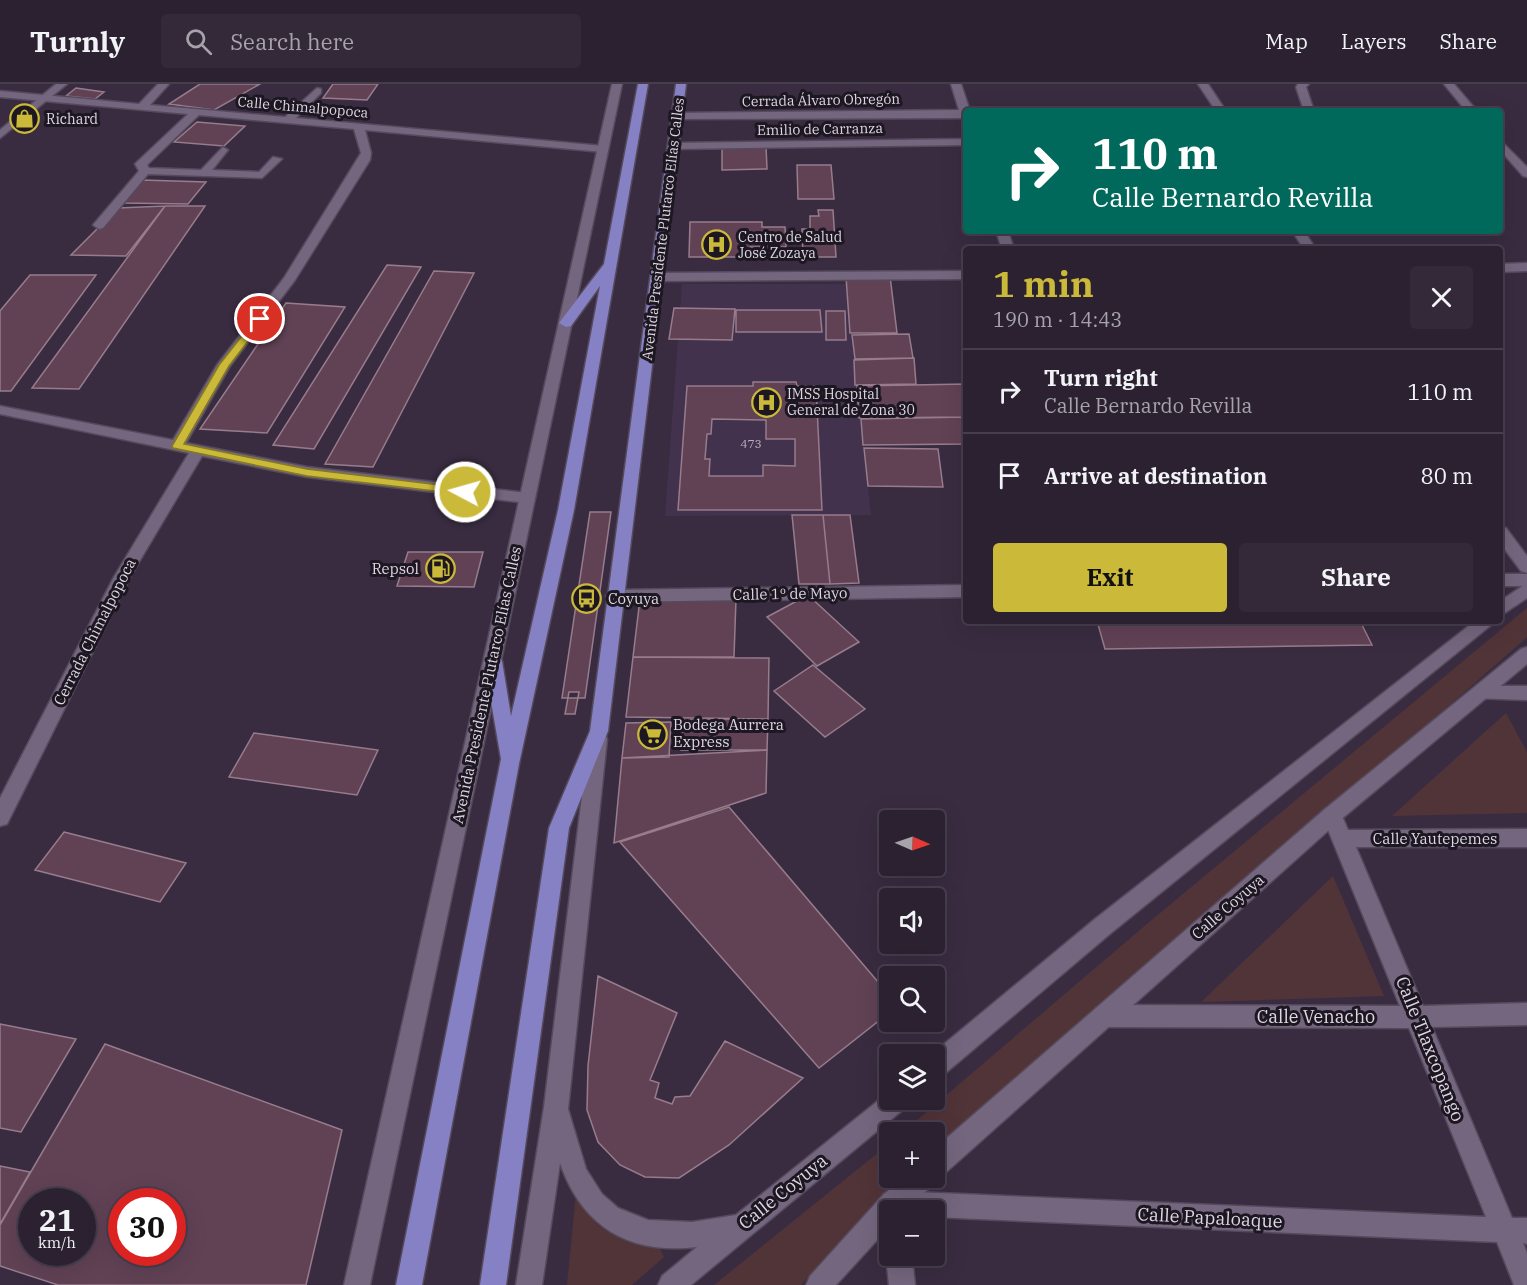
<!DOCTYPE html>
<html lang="en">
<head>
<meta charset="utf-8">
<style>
	body { margin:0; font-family:"IBM Plex Serif",serif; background:#332939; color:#f1f3f6; height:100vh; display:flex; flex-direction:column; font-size:22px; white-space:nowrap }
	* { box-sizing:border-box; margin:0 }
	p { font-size:20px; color:#a6a3ab }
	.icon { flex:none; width:33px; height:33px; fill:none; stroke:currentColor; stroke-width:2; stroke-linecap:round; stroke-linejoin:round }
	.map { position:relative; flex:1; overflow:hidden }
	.drawer { position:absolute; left:963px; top:162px; width:540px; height:378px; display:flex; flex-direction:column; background:#2b2131; border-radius:6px; box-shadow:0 6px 24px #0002,0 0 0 2px #473e4d }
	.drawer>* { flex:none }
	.top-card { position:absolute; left:963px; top:24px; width:540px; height:126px; border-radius:6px; box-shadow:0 6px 24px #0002,0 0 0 2px #473e4d; background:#00695c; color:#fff; overflow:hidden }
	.needle { width:39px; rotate:92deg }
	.controls { position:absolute; left:879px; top:726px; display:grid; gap:12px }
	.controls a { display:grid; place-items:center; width:66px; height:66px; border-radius:6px; background:#2b2131; box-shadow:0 6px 24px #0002,0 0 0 2px #473e4d; font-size:30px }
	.speed { position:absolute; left:18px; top:1104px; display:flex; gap:12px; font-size:30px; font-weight:700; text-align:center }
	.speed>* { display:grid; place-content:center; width:78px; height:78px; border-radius:50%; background:#2b2131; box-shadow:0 6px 24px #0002,0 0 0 2px #473e4d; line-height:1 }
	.speed small { font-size:15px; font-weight:400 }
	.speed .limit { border:9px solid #d22; background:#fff; color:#111 }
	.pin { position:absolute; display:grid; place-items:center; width:51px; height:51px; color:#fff; margin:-26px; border:3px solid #fff; border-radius:50%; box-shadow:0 2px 6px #0007 }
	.me { position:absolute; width:66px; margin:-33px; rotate:276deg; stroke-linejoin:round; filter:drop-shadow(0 0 4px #0008) }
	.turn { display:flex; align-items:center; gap:21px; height:126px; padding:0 30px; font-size:27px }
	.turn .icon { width:78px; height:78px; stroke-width:2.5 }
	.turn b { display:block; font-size:42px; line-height:51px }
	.round { display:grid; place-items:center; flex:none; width:63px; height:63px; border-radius:6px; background:#332939 }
	.overview { display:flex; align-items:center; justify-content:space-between; height:102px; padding:0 30px }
	h1 { font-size:36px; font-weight:700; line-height:45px; color:#cbb939 }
	.primary-button { display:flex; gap:12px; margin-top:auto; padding:12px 30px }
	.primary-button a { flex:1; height:69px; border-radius:6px; background:#cbb939; color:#111; font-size:24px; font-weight:700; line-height:69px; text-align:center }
	.primary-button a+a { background:#332939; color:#f1f3f6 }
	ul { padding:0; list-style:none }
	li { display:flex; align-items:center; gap:18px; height:84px; padding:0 30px; border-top:2px solid #473e4d }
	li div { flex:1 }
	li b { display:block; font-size:22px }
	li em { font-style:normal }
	header { display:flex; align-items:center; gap:36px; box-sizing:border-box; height:84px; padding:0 30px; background:#2b2131; border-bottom:2px solid #473e4d }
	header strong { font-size:28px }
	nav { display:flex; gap:33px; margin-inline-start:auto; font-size:21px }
	.search { width:420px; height:54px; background:#332939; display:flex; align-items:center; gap:15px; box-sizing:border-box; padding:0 21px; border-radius:6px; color:#a6a3ab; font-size:22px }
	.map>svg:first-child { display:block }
	.built { fill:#42324d }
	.green { fill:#513438 }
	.building { fill:#614255; stroke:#977c8c; stroke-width:1.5; fill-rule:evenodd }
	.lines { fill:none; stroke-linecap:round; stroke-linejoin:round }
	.street-casing { stroke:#554a5c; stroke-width:3 }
	.secondary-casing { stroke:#554a5c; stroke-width:3 }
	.primary-casing { stroke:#554a5c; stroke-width:3 }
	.street { fill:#74667e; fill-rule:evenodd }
	.secondary { fill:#74667e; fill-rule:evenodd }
	.primary { fill:#8680c4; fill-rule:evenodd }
	.route { fill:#cbb939; stroke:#847825; stroke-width:1.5 }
	.labels { text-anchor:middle; stroke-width:6; stroke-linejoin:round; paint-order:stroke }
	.number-label { font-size:12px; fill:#bfb1c0 }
	.far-street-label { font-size:14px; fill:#ded6e4; stroke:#1d1721 }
	.far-poi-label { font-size:14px; fill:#ded6e4; stroke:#1d1721; text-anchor:start }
	.poi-label { font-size:15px; fill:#ded6e4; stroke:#1d1721; text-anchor:start }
	.street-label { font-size:15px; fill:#ded6e4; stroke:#1d1721 }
	.near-street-label { font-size:18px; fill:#ded6e4; stroke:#1d1721 }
</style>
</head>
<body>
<header>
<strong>Turnly</strong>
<div class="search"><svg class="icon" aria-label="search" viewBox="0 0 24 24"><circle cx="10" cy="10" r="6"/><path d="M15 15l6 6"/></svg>Search here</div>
<nav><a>Map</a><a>Layers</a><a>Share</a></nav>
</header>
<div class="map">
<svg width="1527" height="1201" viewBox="0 0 1527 1201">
	<rect width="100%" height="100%" fill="#392c41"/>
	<path class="built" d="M682,200H846L871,431L665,432Z"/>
	<path class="green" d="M1527,524V553L935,1075L934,1048H903L1148,839Z
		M1506,629L1527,668V729L1392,732Z
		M1333,792L1384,912L1201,918Z
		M889,1060L890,1094H913L835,1163L801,1201H714Z
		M576,1109C597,1152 614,1152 658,1161L664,1173L632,1201H567Z"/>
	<path class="building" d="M200,0H260L214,26L169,20Z
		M333,0H378L367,16L323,14Z
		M76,4L104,8L95,15L66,12Z
		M197,38L245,42L224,62L174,58Z
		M722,62H766L767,85L722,86Z
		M797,81H831L834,115H798Z
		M142,96L206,98L188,120L123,119Z
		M165,122H205L79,305L32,304Z
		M165,122L126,172L71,171L118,124Z
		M818,126H833L836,173H803L802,145H810V132H819Z
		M690,138H762V143H785L786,163H750L751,173H689Z
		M387,181L421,183L314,365L273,361Z
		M434,187L474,189L373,383L325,380Z
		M30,191H96L11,307H0V227Z
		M890,192L897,249H850L846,193Z
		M286,219L345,223L267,349L200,345Z
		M674,224L735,225L732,256L669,255Z
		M736,226H820L822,248H736Z
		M826,227H845L846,256H826Z
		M909,250L913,274L855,275L852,251Z
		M914,274L916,300L855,301L854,276Z
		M753,298H796L797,302H816L822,426H678L687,302H753Z
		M966,300V333L859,334L857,302Z
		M966,333V360L863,361L861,335Z
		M712,335L766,336V355H795V382L763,381V392H709L710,375H705L707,350H711Z
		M864,364L938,365L943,403L868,402Z
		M590,428H611L585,614H562Z
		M792,431H823L830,500H799Z
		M823,431H850L859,499L830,500Z
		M408,468H483L474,503L397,502Z
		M808,511L859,558L817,582L767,533Z
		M640,515H736L734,573H633Z
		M1097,537H1360L1372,561L1105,565Z
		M633,573L769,574L768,635L626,633Z
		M813,581L865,625L825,653L774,607Z
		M569,608H579L575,630H565Z
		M683,635H768L767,666H681Z
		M671,638L669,673L622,674L626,639Z
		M254,649L378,666L357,711L229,693Z
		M767,666L766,709L614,759L622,674Z
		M729,723L890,912V928L819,984L620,758Z
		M64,748L186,779L160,818L35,786Z
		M598,892L677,929L650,996L659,999L655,1014L672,1020L675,1013L690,1012L725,957L803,994L729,1061L679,1094L645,1093L620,1081L598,1058L587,1026L588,982Z
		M0,940L76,955L21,1048L0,1044Z
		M105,960L342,1046L306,1201H58L0,1182V1141ZM32,1118H82V1168H32ZM122,1118H172V1168H122Z
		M0,1082L30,1088L0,1140Z"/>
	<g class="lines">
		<defs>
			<path id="street" d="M158,0H169L150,21L285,33L317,4L321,5V9L296,34L603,62L608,65L603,68L365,46L371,69L370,76L295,196L230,282L186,359L307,383L527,409L535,414L527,419L307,393L202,372L130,493L7,740L0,742V714L114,493L189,369L0,330V322L173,356L217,281L284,194L361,69L354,45L199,31L147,81L149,84L201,86L223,63L228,66L212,86L259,88L273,73L282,75L262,94L148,90L103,144L99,145L93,141L139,87L135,80L137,78L188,30L0,13V7L139,20Z
				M951,0H961L970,27H966V34L677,35L672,32L677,29L959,26Z
				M1198,0H1208L1226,27H1216Z
				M1298,0H1309L1306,3L1314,27H1304L1296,3Z
				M966,55V61L674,65L669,62L674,59Z
				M996,147H1008L1014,165H1002Z
				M1292,147H1304L1316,165H1304Z
				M1527,179V187L1500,188V180Z
				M966,187V195L658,197L652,193L658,189Z
				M1500,443L1506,444L1527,472V489L1521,487L1500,459Z
				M1500,490H1527V502H1500Z
				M966,501V513L614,518L606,512L614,506Z
				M1480,602H1527V616L1474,614L1471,609L1474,604Z
				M1332,723L1339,725L1348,746L1527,745V763H1356L1423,922L1527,919V941L1432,943L1512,1134H1527V1160L1523,1159L1527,1169V1201H1514L1497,1158L934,1133V1126H890V1137L885,1135L881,1119L884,1110L893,1107L1486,1133L1409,944L1104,943L1096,940L1093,932L1096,924L1104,921L1400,922L1322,731L1325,725Z
				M890,1164V1172H912L915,1201H889L886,1172Z"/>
			<path id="secondary" d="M56,0H67L0,54V46Z
				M612,0H622L370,1201H344Z
				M1444,0H1454L1477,27H1466Z
				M1500,56L1527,83V93L1523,92L1500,66Z
				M1527,499V514L1500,532V517Z
				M1475,537H1496L1111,849L942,992L934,995L932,970L1095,835Z
				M1527,563V580L1339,737L943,1091L934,1094L931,1103L903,1126H890V1142L836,1201H806L810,1192L884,1110L904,1094H934V1065L1325,725L1521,565Z
				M598,648L605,650L607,655L568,1025L586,1085L602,1110L618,1124L648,1136L692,1138L736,1131L889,1008L890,1016H909L905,1024L691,1201H658L662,1192L697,1163C629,1171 582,1143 560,1079L542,1201H516L544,1023L589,655L591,650Z"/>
			<path id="primary" d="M638,0H648L574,426L519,680L422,1201H396L501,675L484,577L487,572H499L502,577L511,632L558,426L600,202L571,242L566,243L559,239L604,180Z
				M676,0H686L608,647L569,744L506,1201H480L549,744L590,647Z"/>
		</defs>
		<use href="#street" class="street-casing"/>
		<use href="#secondary" class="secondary-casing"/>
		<use href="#primary" class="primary-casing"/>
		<use href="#street" class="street"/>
		<use href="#secondary" class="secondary"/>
		<use href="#primary" class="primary"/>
	</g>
	<path class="route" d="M257,233L265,235L229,282L184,360L307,385L465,404L471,408L469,411L307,392L173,364L172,362L219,281Z"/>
	<defs>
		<symbol id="shop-ring" viewBox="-11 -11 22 22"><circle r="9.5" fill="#1d1721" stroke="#cbb939" stroke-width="1.5"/><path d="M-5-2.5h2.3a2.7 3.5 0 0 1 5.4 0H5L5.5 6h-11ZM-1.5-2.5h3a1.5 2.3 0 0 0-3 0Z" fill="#cbb939"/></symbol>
		<symbol id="hospital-ring" viewBox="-11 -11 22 22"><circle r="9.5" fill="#1d1721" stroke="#cbb939" stroke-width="1.5"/><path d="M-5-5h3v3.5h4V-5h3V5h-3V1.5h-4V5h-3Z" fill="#cbb939"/></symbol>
		<symbol id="fuel-ring" viewBox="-11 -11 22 22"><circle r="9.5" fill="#1d1721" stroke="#cbb939" stroke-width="1.5"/><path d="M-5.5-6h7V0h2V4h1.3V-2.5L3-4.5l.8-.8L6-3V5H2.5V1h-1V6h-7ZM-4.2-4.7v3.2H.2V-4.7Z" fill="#cbb939"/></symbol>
		<symbol id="bus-ring" viewBox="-11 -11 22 22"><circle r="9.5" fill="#1d1721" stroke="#cbb939" stroke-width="1.5"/><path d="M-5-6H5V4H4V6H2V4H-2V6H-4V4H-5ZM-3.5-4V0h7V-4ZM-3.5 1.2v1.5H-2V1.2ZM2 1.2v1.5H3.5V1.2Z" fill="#cbb939"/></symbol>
		<symbol id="supermarket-ring" viewBox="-11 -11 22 22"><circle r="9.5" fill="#1d1721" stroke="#cbb939" stroke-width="1.5"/><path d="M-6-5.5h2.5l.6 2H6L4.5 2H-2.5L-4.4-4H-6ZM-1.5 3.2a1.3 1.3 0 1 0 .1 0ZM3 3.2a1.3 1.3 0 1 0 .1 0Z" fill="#cbb939"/></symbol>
	</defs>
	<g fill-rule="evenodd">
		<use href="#shop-ring" x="8" y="18" width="33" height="33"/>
		<use href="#hospital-ring" x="700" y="144" width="33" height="33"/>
		<use href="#hospital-ring" x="750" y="302" width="33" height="33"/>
		<use href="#fuel-ring" x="424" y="468" width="33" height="33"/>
		<use href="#bus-ring" x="570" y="498" width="33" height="33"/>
		<use href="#supermarket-ring" x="636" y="634" width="33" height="33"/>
	</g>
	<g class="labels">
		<g class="number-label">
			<text x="751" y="364">473</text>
		</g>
		<g class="far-street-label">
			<text transform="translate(821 16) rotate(-1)" y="5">Cerrada Álvaro Obregón</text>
			<text transform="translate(303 23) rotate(5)" y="5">Calle Chimalpopoca</text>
			<text transform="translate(820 45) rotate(-1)" y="5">Emilio de Carranza</text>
			<text transform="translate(663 145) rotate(-83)" y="5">Avenida Presidente Plutarco Elías Calles</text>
		</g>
		<g class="far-poi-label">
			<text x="46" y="40">Richard</text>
			<text x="738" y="158">Centro de Salud<tspan x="738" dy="16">José Zozaya</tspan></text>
			<text x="787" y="315">IMSS Hospital<tspan x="787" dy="16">General de Zona 30</tspan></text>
		</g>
		<g class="poi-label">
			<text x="419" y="490" text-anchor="end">Repsol</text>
			<text x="608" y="520">Coyuya</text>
			<text x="673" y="646">Bodega Aurrera<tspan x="673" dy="17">Express</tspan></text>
		</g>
		<g class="street-label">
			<text transform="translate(790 510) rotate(-1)" y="5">Calle 1º de Mayo</text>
			<text transform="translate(95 548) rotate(-63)" y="5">Cerrada Chimalpopoca</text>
			<text transform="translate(487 601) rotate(-78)" y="5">Avenida Presidente Plutarco Elías Calles</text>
			<text x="1435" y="760">Calle Yautepemes</text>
			<text transform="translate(1228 823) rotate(-41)" y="5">Calle Coyuya</text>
		</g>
		<g class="near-street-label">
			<text x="1316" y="939">Calle Venacho</text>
			<text transform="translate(1430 965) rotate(68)" y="6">Calle Tlaxcopango</text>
			<text transform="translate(783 1108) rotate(-39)" y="6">Calle Coyuya</text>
			<text transform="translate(1210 1134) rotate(3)" y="6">Calle Papaloaque</text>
		</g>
	</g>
</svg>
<div class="controls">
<a><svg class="needle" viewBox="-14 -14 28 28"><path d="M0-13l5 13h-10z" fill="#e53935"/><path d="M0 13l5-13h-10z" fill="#a6a3ab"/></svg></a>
<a><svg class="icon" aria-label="sound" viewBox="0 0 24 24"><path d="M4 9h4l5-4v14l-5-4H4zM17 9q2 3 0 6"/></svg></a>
<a><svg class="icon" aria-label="search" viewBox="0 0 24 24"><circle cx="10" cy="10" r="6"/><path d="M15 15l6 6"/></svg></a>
<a><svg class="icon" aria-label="layers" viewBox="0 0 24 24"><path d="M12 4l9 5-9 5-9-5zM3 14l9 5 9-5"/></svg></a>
<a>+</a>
<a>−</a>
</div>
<div class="speed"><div>21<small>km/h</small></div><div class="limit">30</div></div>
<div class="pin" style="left:260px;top:235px;background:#d93025"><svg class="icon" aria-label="arrive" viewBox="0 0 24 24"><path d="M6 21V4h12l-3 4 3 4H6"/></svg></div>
<svg class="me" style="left:465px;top:408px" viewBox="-20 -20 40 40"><circle r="17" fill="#cbb939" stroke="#fff" stroke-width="3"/><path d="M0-11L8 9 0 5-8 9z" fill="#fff"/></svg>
<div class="top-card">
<div class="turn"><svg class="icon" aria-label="right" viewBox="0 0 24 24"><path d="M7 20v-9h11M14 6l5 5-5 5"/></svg><div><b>110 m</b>Calle Bernardo Revilla</div></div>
</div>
<section class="drawer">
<div class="overview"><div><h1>1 min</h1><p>190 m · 14:43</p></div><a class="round"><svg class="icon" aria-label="close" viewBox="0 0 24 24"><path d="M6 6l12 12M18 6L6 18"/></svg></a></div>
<ul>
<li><svg class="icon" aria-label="right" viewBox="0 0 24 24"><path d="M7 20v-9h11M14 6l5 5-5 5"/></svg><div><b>Turn right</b><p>Calle Bernardo Revilla</p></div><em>110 m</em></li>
<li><svg class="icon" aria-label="arrive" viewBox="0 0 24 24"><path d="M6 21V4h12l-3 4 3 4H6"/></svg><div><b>Arrive at destination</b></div><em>80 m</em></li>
</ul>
<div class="primary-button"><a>Exit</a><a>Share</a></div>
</section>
</div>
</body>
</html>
